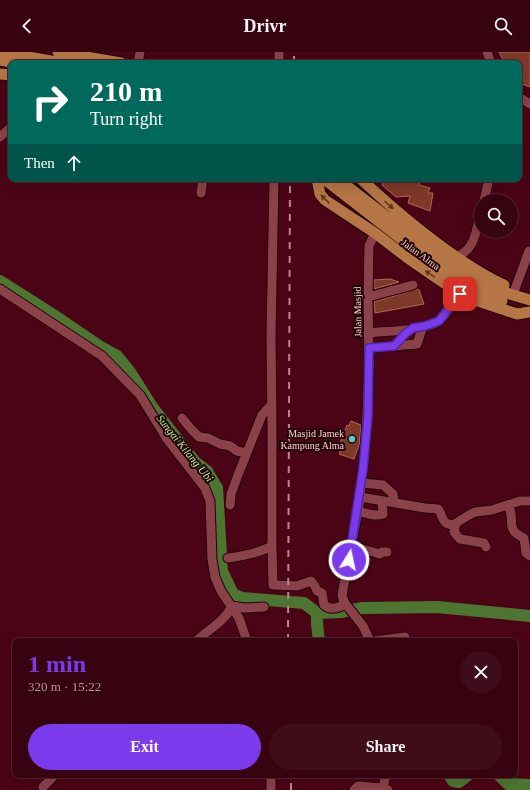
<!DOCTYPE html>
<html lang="en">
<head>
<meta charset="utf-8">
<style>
	body { margin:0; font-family:"Times New Roman",serif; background:#3f0d19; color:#f1f3f6; height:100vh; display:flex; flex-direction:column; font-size:15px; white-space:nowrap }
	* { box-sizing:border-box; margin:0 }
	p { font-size:13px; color:#ab989f }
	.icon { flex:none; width:22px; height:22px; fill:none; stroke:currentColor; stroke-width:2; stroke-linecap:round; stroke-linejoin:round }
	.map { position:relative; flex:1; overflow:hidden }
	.sheet { position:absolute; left:12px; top:586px; width:506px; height:140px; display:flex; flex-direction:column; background:#380310; border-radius:8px; box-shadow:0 4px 16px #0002,0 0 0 1px #522530 }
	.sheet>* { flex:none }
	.hud { position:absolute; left:8px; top:8px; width:514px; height:122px; border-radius:8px; box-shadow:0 4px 16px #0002,0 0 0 1px #522530; background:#00695c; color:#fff; overflow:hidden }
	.buttons { position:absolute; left:474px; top:142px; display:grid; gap:8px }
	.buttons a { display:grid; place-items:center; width:44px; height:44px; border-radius:50%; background:#380310; box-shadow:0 4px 16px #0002,0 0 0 1px #522530; font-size:20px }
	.pin { position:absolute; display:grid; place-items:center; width:34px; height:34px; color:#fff; margin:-17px; border-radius:8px; box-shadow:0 2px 6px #0006 }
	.me { position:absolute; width:44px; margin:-22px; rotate:10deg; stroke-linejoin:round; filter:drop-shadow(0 0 3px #0008) }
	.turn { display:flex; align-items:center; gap:14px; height:84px; padding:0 16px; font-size:18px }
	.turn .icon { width:52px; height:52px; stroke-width:2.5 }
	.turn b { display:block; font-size:28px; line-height:34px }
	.then { display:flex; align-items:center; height:38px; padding:0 16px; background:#0003; gap:8px; font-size:15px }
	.round { display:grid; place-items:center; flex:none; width:42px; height:42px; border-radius:21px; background:#3f0d19 }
	.summary { display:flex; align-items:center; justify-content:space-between; height:68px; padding:0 16px }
	h1 { font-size:24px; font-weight:600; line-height:30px; color:#7c3aed }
	.cta { display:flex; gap:8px; margin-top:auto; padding:8px 16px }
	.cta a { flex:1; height:46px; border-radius:24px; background:#7c3aed; color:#fff; font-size:16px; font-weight:600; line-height:46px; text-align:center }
	.cta a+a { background:#3f0d19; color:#f1f3f6 }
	header { display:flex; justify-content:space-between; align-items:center; height:52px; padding:0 16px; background:#380310; font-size:18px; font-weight:600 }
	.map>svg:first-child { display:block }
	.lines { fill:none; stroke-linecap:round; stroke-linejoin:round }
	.river { stroke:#4d7532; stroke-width:12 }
	.building { fill:#7e3828; stroke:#b26755 }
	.minor-casing { stroke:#230207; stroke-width:11 }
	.major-casing { stroke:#230207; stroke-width:13 }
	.minor { stroke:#8b414a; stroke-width:9 }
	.major { stroke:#b67545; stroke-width:11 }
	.rail { stroke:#bc868e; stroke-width:2; stroke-dasharray:7 7; stroke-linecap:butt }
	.oneway { fill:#643723 }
	.route-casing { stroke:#51269a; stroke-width:10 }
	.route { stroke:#7c3aed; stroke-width:7 }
	.poi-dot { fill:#52cdcc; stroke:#200408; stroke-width:1.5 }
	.labels { text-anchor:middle; stroke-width:4; stroke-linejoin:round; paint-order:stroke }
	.street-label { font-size:10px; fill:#fccfd2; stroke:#200408 }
	.poi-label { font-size:10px; fill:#fccfd2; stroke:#200408; text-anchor:end }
	.water-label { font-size:11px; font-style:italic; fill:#b4ef91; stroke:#200408 }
</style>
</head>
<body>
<header><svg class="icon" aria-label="back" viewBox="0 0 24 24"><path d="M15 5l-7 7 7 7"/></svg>Drivr<svg class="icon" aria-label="search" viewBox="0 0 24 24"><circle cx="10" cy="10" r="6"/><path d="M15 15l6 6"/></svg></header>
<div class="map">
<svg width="530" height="738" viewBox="0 0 530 738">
	<rect width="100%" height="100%" fill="#4b0416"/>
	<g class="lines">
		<path class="river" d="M0,229L52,262L99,294L117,304L130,320L152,355L195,410L207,419L217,436L222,519L233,542L242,546L304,551L317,561V572L319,589
			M317,561L341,560L363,556L437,555L530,564
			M449,723L453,729L459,730L468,723
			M499,723L508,732L530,733"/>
	</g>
	<path class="building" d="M499,0H530V35L519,31V11H505Z
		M385,127H421L419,133L430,136L428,141H433L430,159L408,151L410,144L396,145L382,133Z
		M390,227L399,230L374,237V228Z
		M417,237L419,238L424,252L375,261L374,250Z
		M351,369L361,373L359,393L354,407L339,402L342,395L339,394L347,373L349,374Z"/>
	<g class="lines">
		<defs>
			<path id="minor" d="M487,0L491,11
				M138,11L140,0
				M279,11V0
				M519,45L530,52
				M0,85L11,75
				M201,141L203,127
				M484,149L489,127
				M456,205C476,198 476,177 481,159
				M0,237L102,304L140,343L167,387L205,436L210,449L212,507L215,525L221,539L239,566L247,589
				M515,237L529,199
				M368,245L413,233
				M368,281C387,279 424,279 439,269C446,264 454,249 460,242
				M369,296L417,292L422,277L425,274
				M182,366L191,377L199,385L208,386L220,392L230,394L237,399L246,401
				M362,431L383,433L393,442L394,450
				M360,445L425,456L438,457C444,465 441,472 453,473L469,463L475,460L492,458L520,449H530
				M230,453L231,442L238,423L262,363L272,352
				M508,453C517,469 503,476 524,486L526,501L530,504
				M358,459C365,461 375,465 383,462L382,449
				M456,471L454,480L460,487L484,491L486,495
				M272,494L273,533L297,534L311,529L315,534L317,539L322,541L324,553C330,558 339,557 345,551
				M351,494L380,502L382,500H387
				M228,506C243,504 259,501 272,494V374L271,284L274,127
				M196,589C208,578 225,569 232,554L244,556L264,555
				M370,589L363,574L344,550L342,543L359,453L366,387L369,314L368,245L369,194L375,181
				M375,589L405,585
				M43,735L55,723
				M383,736L386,723
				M271,738V723
				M354,738L358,734L383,736L388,738"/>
			<path id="major" d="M1,0L62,11
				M58,0L121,11
				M0,8L14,11
				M0,22L11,23
				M317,127L320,142L325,148L375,181L409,207L460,242L475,248L517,262L530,260
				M324,127L439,216L482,242L502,249
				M338,127L445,210L465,223L500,239L530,248
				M361,127C392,156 424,183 459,207C474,217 488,226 504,233"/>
		</defs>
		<use href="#minor" class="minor-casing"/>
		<use href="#major" class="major-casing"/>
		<use href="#minor" class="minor"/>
		<use href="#major" class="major"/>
		<path class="rail" d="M294,11V0
			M288,589L290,127
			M291,738V723"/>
	</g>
	<defs><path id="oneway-solid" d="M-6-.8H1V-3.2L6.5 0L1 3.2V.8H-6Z"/></defs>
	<g class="oneway">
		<use href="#oneway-solid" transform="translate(325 147) rotate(-137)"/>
		<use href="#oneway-solid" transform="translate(389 153) rotate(42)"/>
		<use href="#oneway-solid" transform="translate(430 222) rotate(-145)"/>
	</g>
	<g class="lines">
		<defs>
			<path id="route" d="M349,508L363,417L368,364L369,296L394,294L405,282L413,276L425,274L439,269L460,242"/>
		</defs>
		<use href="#route" class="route-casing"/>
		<use href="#route" class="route"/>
	</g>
	<circle class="poi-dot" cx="352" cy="387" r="4"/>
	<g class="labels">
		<g class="street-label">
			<text transform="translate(421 202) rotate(36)" y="4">Jalan Alma</text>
			<text transform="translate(357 260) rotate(-91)" y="4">Jalan Masjid</text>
		</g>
		<g class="poi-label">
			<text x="344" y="385">Masjid Jamek<tspan x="344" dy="12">Kampung Alma</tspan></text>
		</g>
		<g class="water-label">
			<text transform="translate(185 396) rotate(51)" y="4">Sungai Kilang Ubi</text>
		</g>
	</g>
</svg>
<div class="buttons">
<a><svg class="icon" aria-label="search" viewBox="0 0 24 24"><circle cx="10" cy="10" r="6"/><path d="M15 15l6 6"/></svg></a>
</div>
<div class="pin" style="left:460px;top:242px;background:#d93025"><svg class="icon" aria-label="arrive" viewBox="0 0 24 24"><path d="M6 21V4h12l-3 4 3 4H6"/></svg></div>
<svg class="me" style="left:349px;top:508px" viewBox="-20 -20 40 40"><circle r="17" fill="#7c3aed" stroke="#fff" stroke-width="3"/><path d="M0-11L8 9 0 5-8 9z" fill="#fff"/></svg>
<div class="hud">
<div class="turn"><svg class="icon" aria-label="right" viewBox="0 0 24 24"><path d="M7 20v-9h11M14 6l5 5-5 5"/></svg><div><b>210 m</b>Turn right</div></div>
<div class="then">Then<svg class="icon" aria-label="ahead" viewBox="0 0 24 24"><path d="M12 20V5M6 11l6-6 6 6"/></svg></div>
</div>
<section class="sheet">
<div class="summary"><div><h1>1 min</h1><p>320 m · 15:22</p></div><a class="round"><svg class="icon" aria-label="close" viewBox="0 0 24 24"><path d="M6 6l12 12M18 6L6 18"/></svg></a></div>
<div class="cta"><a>Exit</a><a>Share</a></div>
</section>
</div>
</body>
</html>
